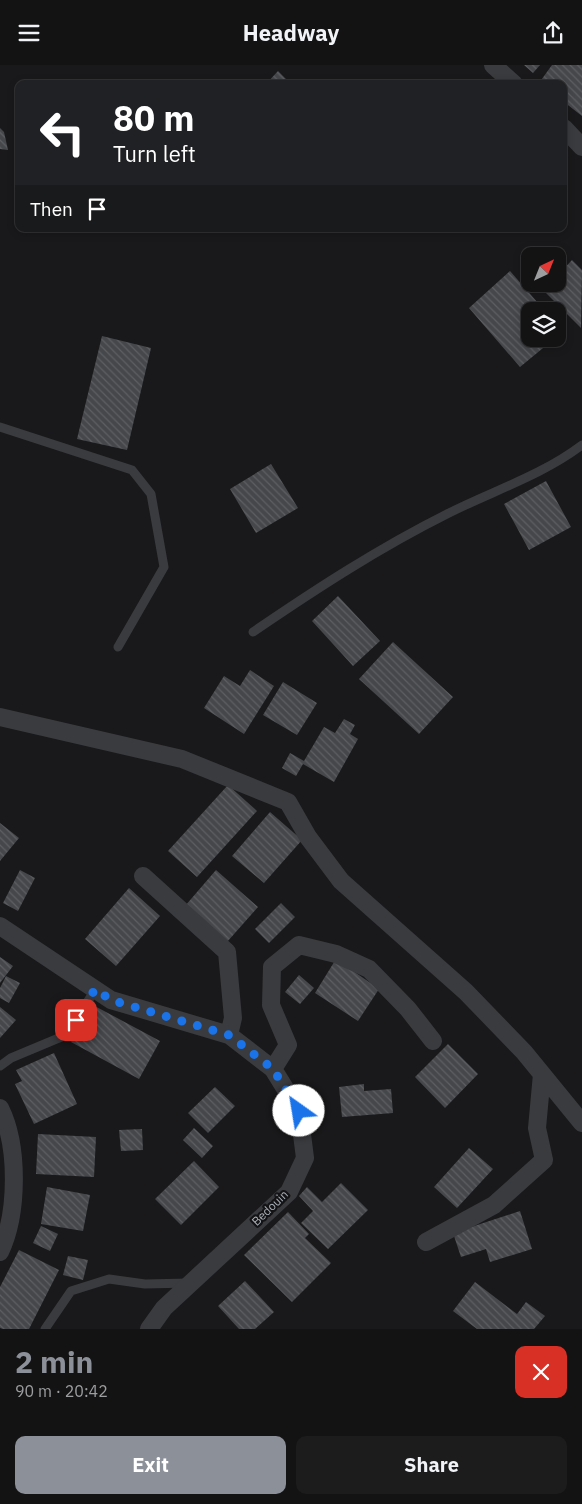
<!DOCTYPE html>
<html lang="en">
<head>
<meta charset="utf-8">
<style>
	body { margin:0; font-family:"IBM Plex Sans",sans-serif; background:#1c1c1d; color:#f1f3f6; height:100vh; display:flex; flex-direction:column; font-size:19px; white-space:nowrap }
	* { box-sizing:border-box; margin:0 }
	p { font-size:16px; color:#9d9ea0 }
	.icon { flex:none; width:28px; height:28px; fill:none; stroke:currentColor; stroke-width:2; stroke-linecap:round; stroke-linejoin:round }
	.map { position:relative; height:1264px; overflow:hidden }
	.panel { display:flex; flex-direction:column; background:#131314; flex:1 }
	.panel>* { flex:none }
	.hud { position:absolute; left:15px; top:15px; width:552px; height:152px; border-radius:10px; box-shadow:0 2px 8px #0003,0 0 0 1px #323234; background:#202124; color:#fff; overflow:hidden }
	.needle { width:32px; rotate:43deg }
	.tools { position:absolute; left:521px; top:182px; display:grid; gap:10px }
	.tools a { display:grid; place-items:center; width:45px; height:45px; border-radius:10px; background:#131314; box-shadow:0 2px 8px #0003,0 0 0 1px #323234; font-size:25px }
	.pin { position:absolute; display:grid; place-items:center; width:42px; height:42px; color:#fff; margin:-21px; border-radius:10px; box-shadow:0 2px 8px #0006 }
	.me { position:absolute; width:55px; margin:-28px; rotate:328deg; stroke-linejoin:round; filter:drop-shadow(0 0 4px #0008) }
	.turn { display:flex; align-items:center; gap:18px; height:105px; padding:0 15px; font-size:22px }
	.turn .icon { width:65px; height:65px; stroke-width:2.5 }
	.turn b { display:block; font-size:35px; line-height:42px }
	.then { display:flex; align-items:center; height:48px; padding:0 15px; background:#0003; gap:10px; font-size:19px }
	.round { display:grid; place-items:center; flex:none; width:52px; height:52px; border-radius:10px; background:#1c1c1d }
	.headline { display:flex; align-items:center; justify-content:space-between; height:85px; padding:0 15px }
	h1 { font-size:30px; font-weight:700; line-height:38px; color:#8c9099 }
	.action { display:flex; gap:10px; margin-top:auto; padding:10px 15px }
	.action a { flex:1; height:58px; border-radius:10px; background:#8c9099; color:#fff; font-size:20px; font-weight:700; line-height:58px; text-align:center }
	.action a+a { background:#1c1c1d; color:#f1f3f6 }
	header { display:flex; justify-content:space-between; align-items:center; height:65px; padding:0 15px; background:#131314; font-size:22px; font-weight:700 }
	.map>svg:first-child { display:block }
	.building { fill:url(#building-back-hatch) }
	.lines { fill:none; stroke-linecap:round; stroke-linejoin:round }
	.service { stroke:#3a3b3f; stroke-width:9 }
	.minor { stroke:#3a3b3f; stroke-width:18 }
	.route { stroke:#1a73e8; stroke-width:9; stroke-dasharray:0 16.2 }
	.labels { text-anchor:middle; stroke-width:4.5; stroke-linejoin:round; paint-order:stroke }
	.street-label { font-size:12px; fill:#abb2ba; stroke:#141416 }
</style>
</head>
<body>
<header><svg class="icon" aria-label="menu" viewBox="0 0 24 24"><path d="M4 6h16M4 12h16M4 18h16"/></svg>Headway<svg class="icon" aria-label="share" viewBox="0 0 24 24"><path d="M12 15V3M7 8l5-5 5 5M5 13v7h14v-7"/></svg></header>
<div class="map">
<svg width="582" height="1264" viewBox="0 0 582 1264">
	<defs>
		<pattern id="building-back-hatch" width="6" height="6" patternUnits="userSpaceOnUse" patternTransform="scale(1.25)"><rect width="6" height="6" fill="#45474b"/><path d="M-1 5l2 2M0 0l6 6M5-1l2 2" fill="none" stroke="#5d5f63"/></pattern>
	</defs>
	<rect width="100%" height="100%" fill="#19191b"/>
	<path class="building" d="M524,0H540L533,8Z
		M552,0H582V51L564,37V19L539,18Z
		M278,6L291,19H266Z
		M0,63L4,67L8,85L0,84Z
		M572,195L582,205L581,263L543,225L549,219H558V210Z
		M510,206L545,246H530V274H554L520,302L469,243Z
		M558,260L563,266L558,271Z
		M102,271L151,283L127,385L77,374Z
		M271,399L298,443L256,468L230,424Z
		M546,416L571,462L529,485L504,439Z
		M338,531L380,576L353,601L312,556Z
		M393,577L453,632L419,669L359,614Z
		M250,605L274,621L244,669L204,643L224,611L240,621Z
		M283,617L317,638L297,670L263,650Z
		M344,654L355,660L350,669L358,674L334,717L303,699L296,711L282,703L290,688L304,696L324,662L335,668Z
		M228,720L257,746L197,812L168,786Z
		M270,747L302,775L264,818L232,791Z
		M0,758L19,773L0,796Z
		M20,805L35,813L18,846L3,838Z
		M216,805L258,842L227,877L185,841Z
		M129,823L160,851L116,901L85,874Z
		M281,838L295,852L269,878L255,864Z
		M0,892L13,901L0,918Z
		M336,894L379,924L358,956L315,928Z
		M299,910L314,923L300,939L285,927Z
		M6,911L20,918L9,938L0,933V923Z
		M91,939L160,976L139,1014L71,977Z
		M0,942L16,955L0,973Z
		M448,979L478,1009L445,1043L415,1012Z
		M54,988L77,1039L34,1059L15,1019L22,1016L16,1005Z
		M364,1019V1026L391,1024L393,1048L342,1052L339,1022Z
		M215,1022L235,1041L208,1068L188,1048Z
		M194,1063L213,1081L202,1093L183,1075Z
		M142,1064L143,1085L121,1086L119,1065Z
		M38,1069L96,1072L94,1112L36,1109Z
		M469,1083L493,1104L457,1143L434,1122Z
		M194,1096L219,1122L181,1160L155,1134Z
		M341,1118L368,1145L328,1184L301,1158L313,1146L299,1131L307,1122L322,1137Z
		M47,1122L90,1130L83,1166L41,1159Z
		M520,1146L532,1184L490,1197L486,1184L461,1192L453,1168Z
		M288,1147L309,1169L305,1173L331,1198L292,1237L244,1190Z
		M41,1161L58,1169L50,1186L33,1178Z
		M19,1185L59,1205L29,1264H3L0,1263V1222Z
		M68,1191L88,1195L83,1215L63,1210Z
		M245,1216L274,1247L255,1264H239L218,1241Z
		M475,1217L517,1249L526,1237L545,1251L534,1264H477L453,1246Z"/>
	<g class="lines">
		<path class="service" d="M0,362L132,405L151,429L164,502L118,582
			M253,567C316,524 379,483 447,449C492,426 541,411 582,380
			M0,1001L11,993L66,970L95,925
			M45,1264L71,1226L109,1214L145,1219L189,1218"/>
		<path class="minor" d="M493,0L514,19
			M564,63L582,82
			M0,652L182,694L288,737L308,772L341,816L466,927L524,987L582,1058
			M143,811L227,887L233,953L229,970
			M0,861L111,935L229,970L273,1004L299,1046L305,1093L289,1127L164,1243L149,1264
			M273,1004L288,980L271,940L272,902L299,880L336,889L369,904L408,944L433,976
			M0,1043C19,1081 18,1149 0,1187
			M426,1177L494,1140L544,1095L537,1063L542,1009"/>
	</g>
	<g class="lines">
		<path class="route" d="M76,955L95,924L111,935L229,970L273,1004L299,1046"/>
	</g>
	<g class="labels">
		<g class="street-label">
			<text transform="translate(270 1143) rotate(-44)" y="4">Bedouin</text>
		</g>
	</g>
</svg>
<div class="tools">
<a><svg class="needle" viewBox="-14 -14 28 28"><path d="M0-13l5 13h-10z" fill="#e53935"/><path d="M0 13l5-13h-10z" fill="#9d9ea0"/></svg></a>
<a><svg class="icon" aria-label="layers" viewBox="0 0 24 24"><path d="M12 4l9 5-9 5-9-5zM3 14l9 5 9-5"/></svg></a>
</div>
<div class="pin" style="left:76px;top:955px;background:#d93025"><svg class="icon" aria-label="arrive" viewBox="0 0 24 24"><path d="M6 21V4h12l-3 4 3 4H6"/></svg></div>
<svg class="me" style="left:299px;top:1046px" viewBox="-20 -20 40 40"><circle r="19" fill="#fff"/><path d="M0-13L10 11 0 6-10 11z" fill="#1a73e8"/></svg>
<div class="hud">
<div class="turn"><svg class="icon" aria-label="left" viewBox="0 0 24 24"><path d="M17 20v-9H6M10 6l-5 5 5 5"/></svg><div><b>80 m</b>Turn left</div></div>
<div class="then">Then<svg class="icon" aria-label="arrive" viewBox="0 0 24 24"><path d="M6 21V4h12l-3 4 3 4H6"/></svg></div>
</div>
</div>
<section class="panel">
<div class="headline"><div><h1>2 min</h1><p>90 m · 20:42</p></div><a class="round" style="background:#d93025;color:#fff"><svg class="icon" aria-label="close" viewBox="0 0 24 24"><path d="M6 6l12 12M18 6L6 18"/></svg></a></div>
<div class="action"><a>Exit</a><a>Share</a></div>
</section>
</body>
</html>
